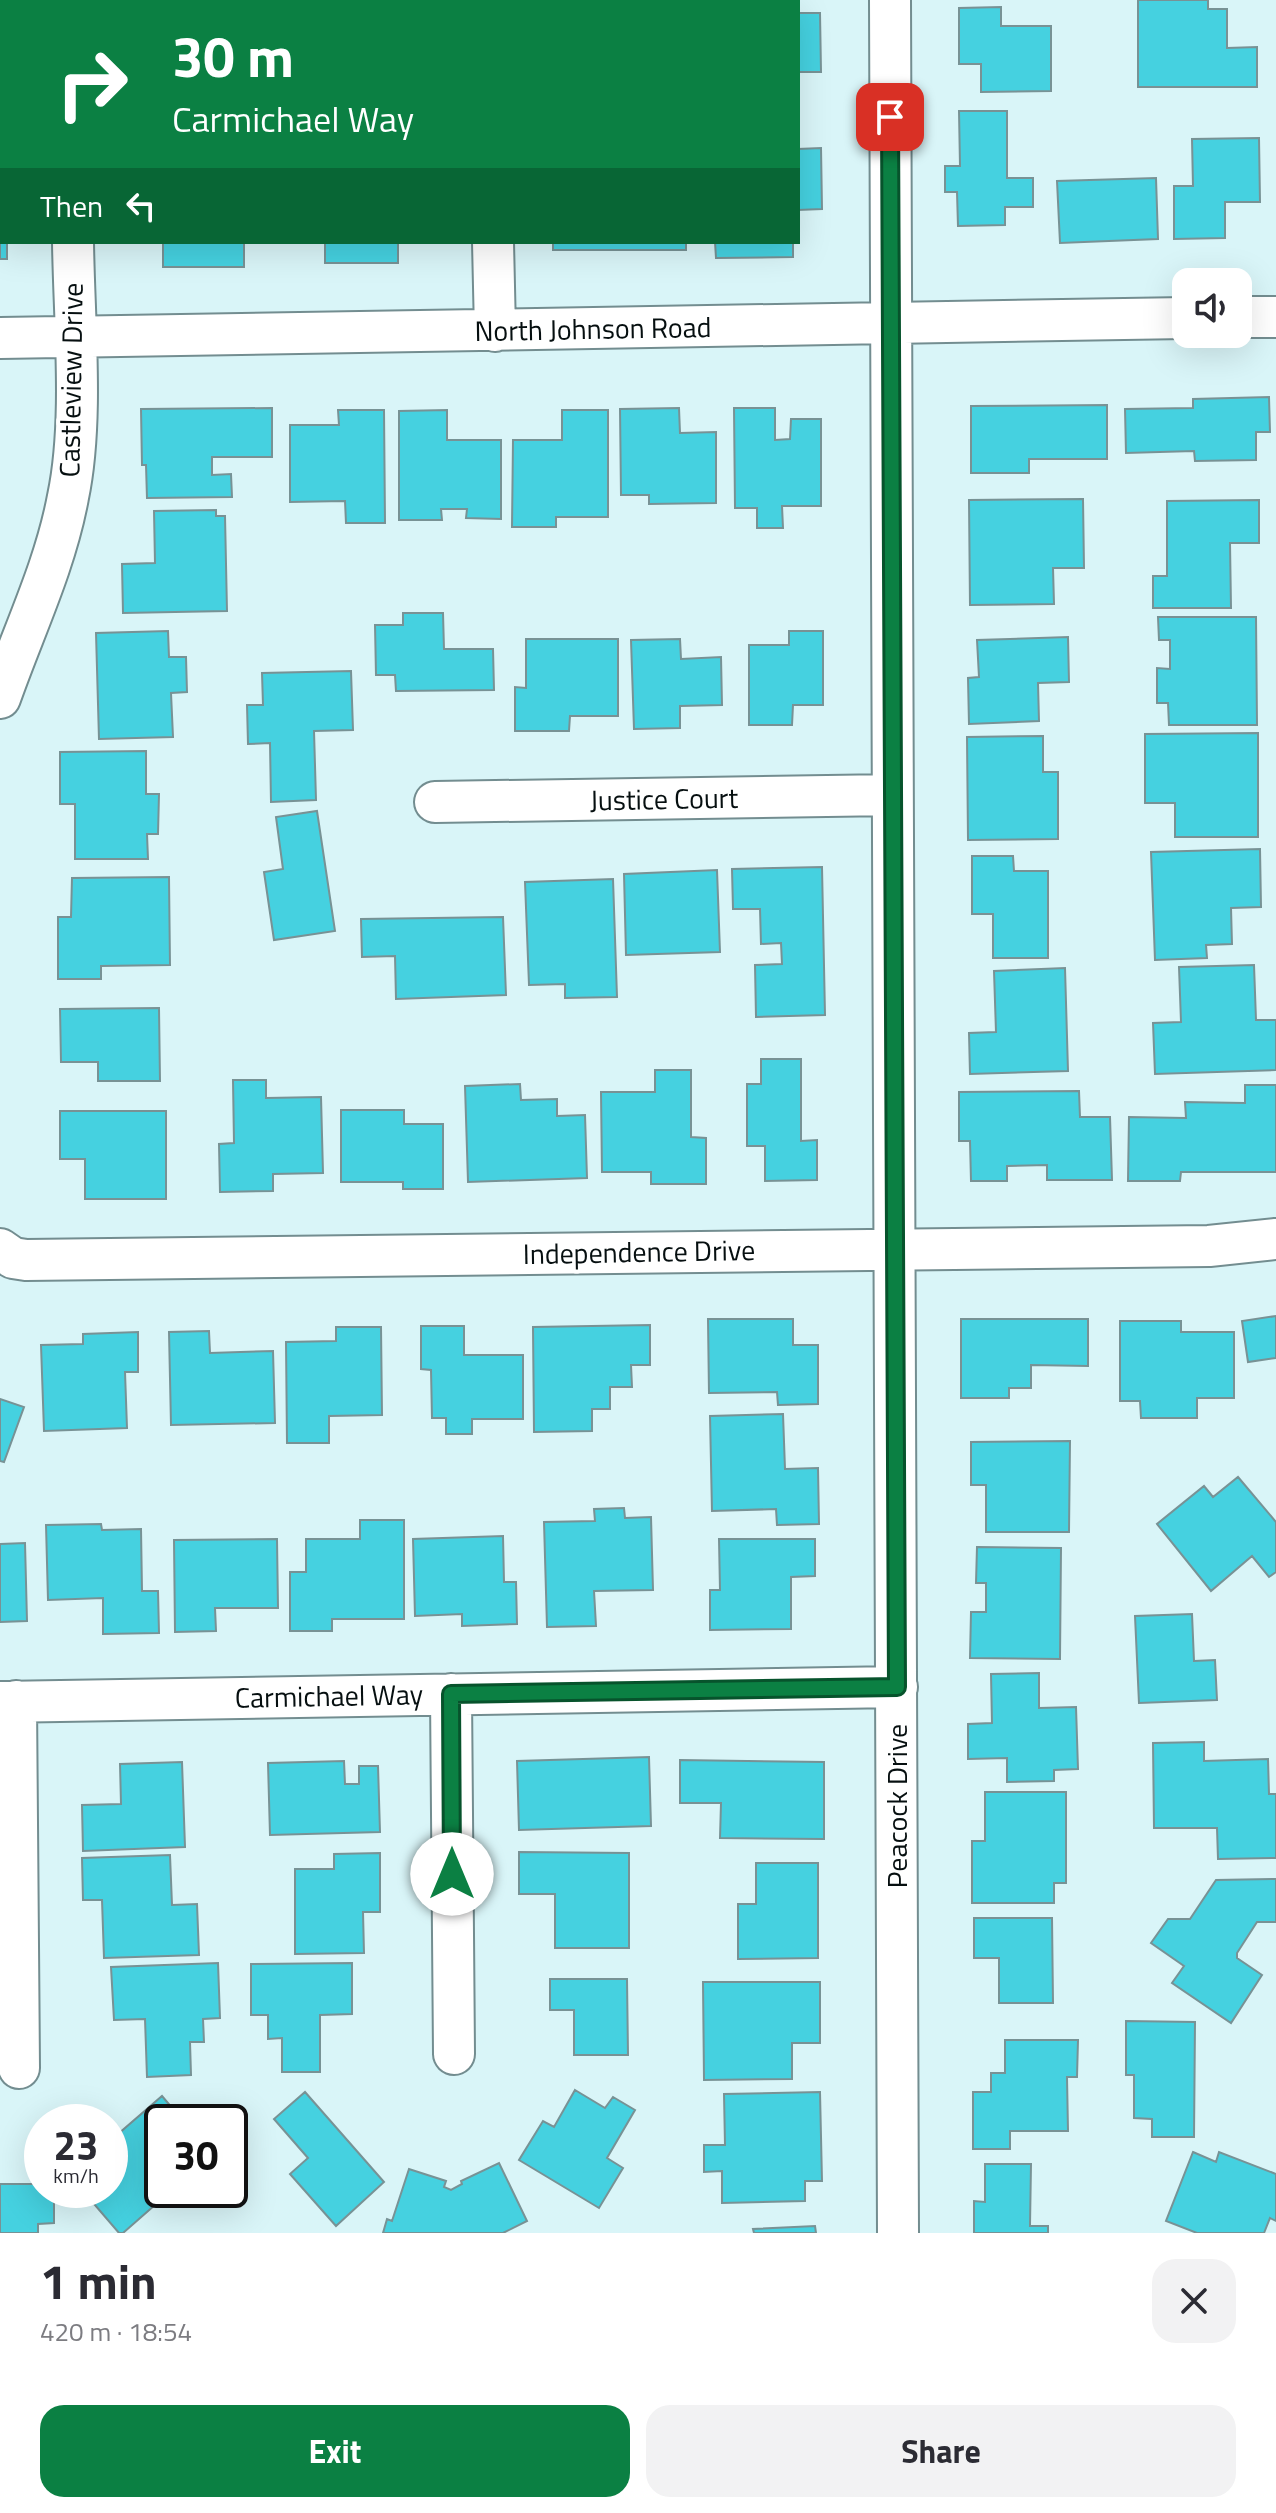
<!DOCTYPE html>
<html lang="en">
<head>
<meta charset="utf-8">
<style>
	body { margin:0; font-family:"Titillium Web",sans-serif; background:#f2f2f3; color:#2b2b33; height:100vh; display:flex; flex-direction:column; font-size:30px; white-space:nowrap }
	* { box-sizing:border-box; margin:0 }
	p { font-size:26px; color:#7c7c81 }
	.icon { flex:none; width:44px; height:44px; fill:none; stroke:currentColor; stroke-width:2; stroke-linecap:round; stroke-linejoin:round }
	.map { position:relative; height:2233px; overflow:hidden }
	.drawer { display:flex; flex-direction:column; background:#fff; flex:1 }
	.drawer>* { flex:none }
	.guide { position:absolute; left:0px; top:0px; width:800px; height:244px; box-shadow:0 8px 32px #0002; background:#0b8043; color:#fff; overflow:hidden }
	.controls { position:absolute; left:1172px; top:268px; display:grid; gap:16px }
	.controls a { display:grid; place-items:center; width:80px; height:80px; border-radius:16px; background:#fff; box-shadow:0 8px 32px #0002; font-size:40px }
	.speed { position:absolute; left:24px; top:2104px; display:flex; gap:16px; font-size:40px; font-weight:700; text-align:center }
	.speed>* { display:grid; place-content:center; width:104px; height:104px; border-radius:50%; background:#fff; box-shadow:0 8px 32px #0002; line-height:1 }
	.speed small { font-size:20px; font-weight:400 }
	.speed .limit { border:4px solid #111; border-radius:12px; background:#fff; color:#111 }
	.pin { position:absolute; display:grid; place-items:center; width:68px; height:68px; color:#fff; margin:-34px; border-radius:16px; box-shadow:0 4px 12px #0006 }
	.me { position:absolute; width:88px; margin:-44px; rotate:0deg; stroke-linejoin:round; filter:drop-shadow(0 0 6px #0008) }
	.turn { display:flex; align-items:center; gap:28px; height:168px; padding:0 40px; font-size:36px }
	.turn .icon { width:104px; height:104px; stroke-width:2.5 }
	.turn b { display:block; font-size:56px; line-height:68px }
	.then { display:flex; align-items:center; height:76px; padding:0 40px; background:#0003; gap:16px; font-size:30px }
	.round { display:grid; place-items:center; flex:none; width:84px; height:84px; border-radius:24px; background:#f2f2f3 }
	.overview { display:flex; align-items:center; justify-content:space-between; height:136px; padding:0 40px }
	h1 { font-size:48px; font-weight:700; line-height:60px }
	.action { display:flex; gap:16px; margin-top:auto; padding:16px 40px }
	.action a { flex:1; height:92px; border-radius:24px; background:#0b8043; color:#fff; font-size:32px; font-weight:700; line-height:92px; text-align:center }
	.action a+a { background:#f2f2f3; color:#2b2b33 }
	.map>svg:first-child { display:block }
	.building { fill:#45d1e0; stroke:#789295; stroke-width:2 }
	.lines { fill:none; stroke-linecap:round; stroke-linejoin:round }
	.street-casing { stroke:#738d90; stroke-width:44 }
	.street { stroke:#fff; stroke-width:40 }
	.route-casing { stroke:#07532c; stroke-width:20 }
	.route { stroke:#0b8043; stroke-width:14 }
	.labels { text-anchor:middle; stroke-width:8; stroke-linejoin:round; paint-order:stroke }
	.street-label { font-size:28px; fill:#060f10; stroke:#fff }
</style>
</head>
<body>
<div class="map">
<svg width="1276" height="2233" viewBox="0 0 1276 2233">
	<rect width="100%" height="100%" fill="#d9f5f8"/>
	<path class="building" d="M1138,0H1208V9H1227V48L1257,47V87H1138Z
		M1001,7V26H1051V91L981,92V64H959V8Z
		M798,13H820L821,72H798Z
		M959,111H1007V178H1033V207H1005V225L958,226L957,192H945V166H960Z
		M1259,138L1260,202H1225V238L1174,239V186H1193L1192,139Z
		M0,145L2,242H7V259H0Z
		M821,148L822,209L798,210V149Z
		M1156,178L1158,239L1060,243L1057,181Z
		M163,242H244V267H163Z
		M325,242H398V263H325Z
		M553,242H686V250H553Z
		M715,242H793V257L716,258Z
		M1269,397L1270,432H1256V460L1195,461L1194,451L1126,453L1125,409L1193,408V399Z
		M1107,405V459H1029V473H971V406Z
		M272,408V457H212V475L231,474L232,497L147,498L146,465H142L141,409Z
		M679,408L680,433L716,432V503L649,504V495H621L620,409Z
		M734,408H775V440L790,439L791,419H821V506H782L783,528H757V508H735Z
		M338,410H384L385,523H346L345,501L290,502V425H339Z
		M447,410V440H501V519L466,518L467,509H441L442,520H399V411Z
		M562,410H608V517H556V527H512L513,440H562Z
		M1083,499L1084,568H1053L1054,604L970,605L969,500Z
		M1259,500V543H1230L1231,608H1153V576H1167V501Z
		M216,510V516H225L227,611L123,613L122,564L155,563L154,511Z
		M403,613H443L444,649H493L494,690L396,691L395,675H376L375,625H403Z
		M1158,617H1256L1257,725H1169L1168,703H1157V668L1170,669V640H1159Z
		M168,631L169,657H186L187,692L171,693L173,737L99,739L96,633Z
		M789,631H823V705H793L792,725H749V645H789Z
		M1068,637L1069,682L1038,683L1039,721L969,724L968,678L979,677L977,640Z
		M526,639H618V716H570L569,731H515V687L526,688Z
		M680,639L681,659L721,657L722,705L680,706V728L634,729L631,640Z
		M351,671L353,730L314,731L316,800L271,802L270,743L248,744L247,705H263L262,673Z
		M1258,733V837H1175V803H1145V734Z
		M1043,736V772H1058V839L968,840L967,737Z
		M146,751V794H159L158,834H147L148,859H75V804H60V752Z
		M317,811L335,931L274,940L264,872L283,869L276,817Z
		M1260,849L1261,907L1231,908L1232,944L1206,945L1207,958L1155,960L1151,852Z
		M972,856H1013L1014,871H1048V958H993V914H972Z
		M822,867L825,1015L756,1017L755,965L782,964L781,943L761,944L760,909H733L732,869Z
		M717,870L720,952L626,955L624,874Z
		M169,877L170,965L101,966V979H58V917H71L72,878Z
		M613,879L617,997L565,998V984L529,985L525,882Z
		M503,917L506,995L396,999L395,956L362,957L361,919Z
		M1254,965L1256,1020H1276V1070L1155,1074L1153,1023L1181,1022L1179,967Z
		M1065,968L1068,1071L970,1074L969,1033L996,1032L994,971Z
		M159,1008L160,1081H98V1062H61L60,1009Z
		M761,1059H801V1141L817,1140V1180L765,1181V1146H747V1084H761Z
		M655,1070H691V1137L706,1138V1184H651V1172H602L601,1092H655Z
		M233,1080H266V1098L321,1097L323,1173L273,1174V1191L220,1192L219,1144L234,1143Z
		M520,1084L521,1100L557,1099V1116L585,1115L587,1178L468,1182L465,1086Z
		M1245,1085H1276V1172H1181L1180,1181H1128L1129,1117L1186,1118L1185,1102L1245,1103Z
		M1079,1091L1080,1117H1110L1112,1180H1047V1165L1007,1166V1181H971L970,1141H959V1092Z
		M341,1110H404V1124H443V1189H403V1182H341Z
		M60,1111H166V1199H85V1159H60Z
		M1276,1316V1358L1248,1362L1242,1321Z
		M708,1319H793V1345H818V1404L778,1405L777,1392L709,1393Z
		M961,1319H1088V1366L1031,1365V1388H1009V1398H961Z
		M1120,1321H1181V1332H1234V1398H1197V1418H1141L1140,1401H1120Z
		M650,1325V1365H631L632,1387H610V1409H592V1431L534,1432L533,1327Z
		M421,1326H464V1355H523V1419H472V1434H446V1418H432L431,1370L421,1369Z
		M336,1327H381L382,1415L329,1416V1443H287L286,1342L336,1341Z
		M209,1331L210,1353L273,1351L275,1423L171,1425L169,1332Z
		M138,1332V1372H125L127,1428L44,1431L41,1345L83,1344V1334Z
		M0,1399L24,1407L4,1462L0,1461Z
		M783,1414L785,1469L818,1468L819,1524L777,1525L776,1509L712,1511L710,1416Z
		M1070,1441L1069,1532H986V1485H971V1442Z
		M1238,1477L1276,1522V1572L1269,1577L1252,1556L1211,1591L1157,1524L1204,1486L1213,1497Z
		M624,1508L625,1518L651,1517L653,1590L594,1591L596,1626L547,1627L544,1522L595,1521L594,1509Z
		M360,1520H404V1619H332V1631H290V1572H306V1539H360Z
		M101,1524L102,1530L141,1529L142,1591H158L159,1633L103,1634V1598L48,1600L46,1525Z
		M503,1536L504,1582H516L517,1624L462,1626V1614L415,1616L413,1539Z
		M277,1539L278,1608H215L216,1631L175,1632L174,1540Z
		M719,1539H815V1576L791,1577V1629L710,1630V1590H720Z
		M25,1543L27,1621L0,1622V1544Z
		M977,1547L1061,1548L1060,1659L970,1658L971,1612H986V1583H976Z
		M1192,1614L1194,1661L1215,1660L1217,1700L1139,1703L1135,1616Z
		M1039,1673V1708L1076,1707L1078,1769L1054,1770V1781L1007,1782V1758L968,1759V1724L992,1723L991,1674Z
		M1204,1742V1761L1268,1759L1269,1794H1276V1858L1218,1859L1217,1828H1154L1153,1743Z
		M649,1757L651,1826L519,1830L517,1761Z
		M680,1760L824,1762V1839L720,1838L721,1803H680Z
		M344,1761L345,1784H359V1766H378L380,1832L270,1835L268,1763Z
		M182,1762L185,1847L83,1851L82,1805L121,1804L120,1764Z
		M985,1792H1066V1883H1054V1903H972V1841H985Z
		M519,1852L629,1853V1948H555V1894H519Z
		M380,1853V1912H363L364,1953L295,1954V1869H334V1854Z
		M170,1855L172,1905L197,1904L199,1955L104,1958L102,1900H83L82,1858Z
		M756,1863H818V1958L738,1959V1904H756Z
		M1276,1879V1922H1257L1237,1953V1958L1262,1975L1231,2023L1172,1983L1184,1966L1151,1943L1168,1919H1190L1216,1880Z
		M974,1918H1052L1053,2003H999V1958H974Z
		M218,1963L220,2018L203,2019L204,2042H190L191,2075L147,2077L145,2019L114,2020L111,1967Z
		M352,1963V2014L320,2015V2072H282V2038L268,2039V2015H251V1964Z
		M550,1979H627L628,2055H574V2010H550Z
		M703,1982H820V2043H792V2079L704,2080Z
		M1126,2021L1195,2022L1194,2137H1152V2119L1134,2118V2075H1126Z
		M1005,2040H1078L1077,2077H1067L1068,2131H1010V2149H973V2092H991V2073H1005Z
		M575,2090L605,2108L613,2097L635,2110L607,2158L623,2168L599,2208L519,2160L543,2121L554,2127Z
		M305,2092L384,2182L336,2226L290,2174L308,2158L274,2119Z
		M820,2092L822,2181H805V2201L722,2203V2171L704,2172V2145H725L724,2094Z
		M162,2096L184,2122H162V2148L149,2160L162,2175V2190H172L123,2233H119L82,2190H110V2141Z
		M1193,2152L1216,2162L1219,2152L1276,2174V2221L1270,2218L1264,2233H1197L1166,2221Z
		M499,2163L527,2221L503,2233H383L387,2219L392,2221L409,2169L446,2181L444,2187L451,2190L462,2184L461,2181Z
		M985,2164H1031L1030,2226H1048V2233H974V2201L985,2202Z
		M0,2184H42V2190H54V2223L38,2224V2233H0Z
		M815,2226L816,2233H754L753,2229Z"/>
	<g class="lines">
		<defs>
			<path id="street" d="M28,0L29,2
				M461,0V2
				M890,0L898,2233
				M493,242L495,331
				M1238,317H1276
				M0,338L1186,318
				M0,698C23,632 55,567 68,497C84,421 74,321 73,242
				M435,802L892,795
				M0,1249L13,1258L26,1260L1209,1246L1276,1239
				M451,1694L454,2054
				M16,1701L19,2068
				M0,1702L897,1687"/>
		</defs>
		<use href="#street" class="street-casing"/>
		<use href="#street" class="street"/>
	</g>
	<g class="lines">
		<defs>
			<path id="route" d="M452,1874L451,1694L897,1687L890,117"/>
		</defs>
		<use href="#route" class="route-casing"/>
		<use href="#route" class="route"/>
	</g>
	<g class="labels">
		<g class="street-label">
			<text transform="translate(593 329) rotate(-1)" y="10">North Johnson Road</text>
			<text transform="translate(71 380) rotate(-89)" y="10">Castleview Drive</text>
			<text transform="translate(664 799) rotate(-1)" y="10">Justice Court</text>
			<text transform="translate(639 1252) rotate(-1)" y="10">Independence Drive</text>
			<text transform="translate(329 1696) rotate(-1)" y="10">Carmichael Way</text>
			<text transform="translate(897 1806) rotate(-90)" y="10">Peacock Drive</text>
		</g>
	</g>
</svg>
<div class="controls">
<a><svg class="icon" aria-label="sound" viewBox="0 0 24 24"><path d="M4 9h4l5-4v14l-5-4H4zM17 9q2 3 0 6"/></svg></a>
</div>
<div class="speed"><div>23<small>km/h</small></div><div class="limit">30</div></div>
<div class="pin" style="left:890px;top:117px;background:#d93025"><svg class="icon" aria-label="arrive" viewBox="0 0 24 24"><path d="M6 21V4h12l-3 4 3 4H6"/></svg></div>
<svg class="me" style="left:452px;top:1874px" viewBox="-20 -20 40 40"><circle r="19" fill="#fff"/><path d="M0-13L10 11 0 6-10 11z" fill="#0b8043"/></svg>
<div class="guide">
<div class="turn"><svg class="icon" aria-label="right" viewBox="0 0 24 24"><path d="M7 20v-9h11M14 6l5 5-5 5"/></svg><div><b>30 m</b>Carmichael Way</div></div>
<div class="then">Then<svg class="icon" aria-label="left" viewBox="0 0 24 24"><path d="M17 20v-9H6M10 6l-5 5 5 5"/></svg></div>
</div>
</div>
<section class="drawer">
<div class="overview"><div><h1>1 min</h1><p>420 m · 18:54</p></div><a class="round"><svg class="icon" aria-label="close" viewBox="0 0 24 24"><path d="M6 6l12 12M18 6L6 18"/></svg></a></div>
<div class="action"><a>Exit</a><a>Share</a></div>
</section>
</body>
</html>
